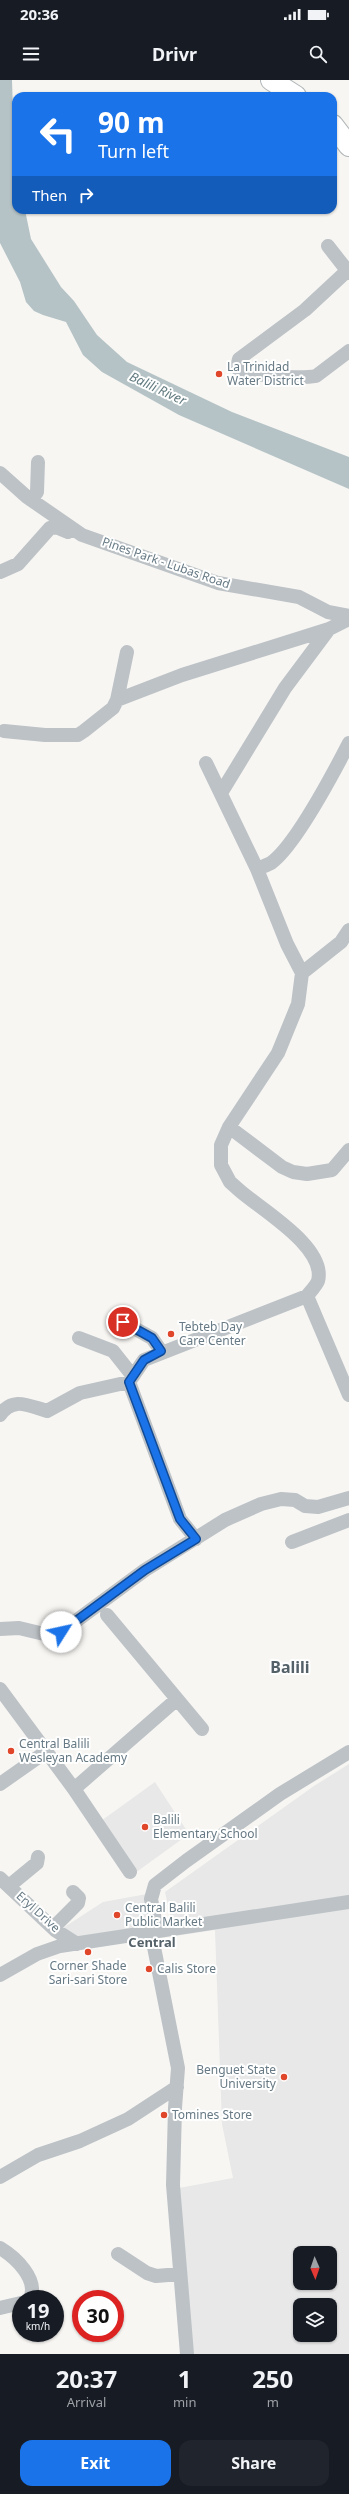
<!DOCTYPE html>
<html lang="en">
<head>
<meta charset="utf-8">
<style>
	body { margin:0; font-family:"Noto Sans",sans-serif; background:#20242c; color:#f1f3f6; height:100vh; display:flex; flex-direction:column; font-size:15px; white-space:nowrap }
	* { box-sizing:border-box; margin:0 }
	p { font-size:13px; color:#9ea1a6 }
	.icon { flex:none; width:22px; height:22px; fill:none; stroke:currentColor; stroke-width:2; stroke-linecap:round; stroke-linejoin:round }
	.map { position:relative; height:2274px; overflow:hidden }
	.sheet { display:flex; flex-direction:column; background:#171b24; flex:1 }
	.sheet>* { flex:none }
	.top-card { position:absolute; left:12px; top:12px; width:325px; height:122px; border-radius:12px; box-shadow:0 1px 3px #0004; background:#1a73e8; color:#fff; overflow:hidden }
	.needle { width:26px; rotate:178deg }
	.fabs { position:absolute; left:293px; top:2166px; display:grid; gap:8px }
	.fabs a { display:grid; place-items:center; width:44px; height:44px; border-radius:8px; background:#171b24; box-shadow:0 1px 3px #0004; font-size:20px }
	.speed { position:absolute; left:12px; top:2210px; display:flex; gap:8px; font-size:20px; font-weight:700; text-align:center }
	.speed>* { display:grid; place-content:center; width:52px; height:52px; border-radius:50%; background:#171b24; box-shadow:0 1px 3px #0004; line-height:1 }
	.speed small { font-size:10px; font-weight:400 }
	.speed .limit { border:6px solid #d22; background:#fff; color:#111 }
	.pin { position:absolute; display:grid; place-items:center; width:34px; height:34px; color:#fff; margin:-17px; border:2px solid #fff; border-radius:50%; box-shadow:0 1px 4px #0007 }
	.me { position:absolute; width:44px; margin:-22px; rotate:55deg; stroke-linejoin:round; filter:drop-shadow(0 0 3px #0008) }
	.turn { display:flex; align-items:center; gap:14px; height:84px; padding:0 20px; font-size:18px }
	.turn .icon { width:52px; height:52px; stroke-width:2.5 }
	.turn b { display:block; font-size:28px; line-height:34px }
	.then { display:flex; align-items:center; height:38px; padding:0 20px; background:#0003; gap:8px; font-size:15px }
	.eta { display:flex; justify-content:space-evenly; align-items:center; height:68px; text-align:center }
	.eta b { font-size:24px; font-weight:700; line-height:28px }
	.primary-button { display:flex; gap:8px; margin-top:auto; padding:8px 20px }
	.primary-button a { flex:1; height:46px; border-radius:12px; background:#1a73e8; color:#fff; font-size:16px; font-weight:700; line-height:46px; text-align:center }
	.primary-button a+a { background:#20242c; color:#f1f3f6 }
	.status { display:flex; justify-content:space-between; align-items:center; height:28px; padding:0 20px; background:#171b24; direction:ltr }
	.status svg { height:11px; fill:currentColor }
	header { display:flex; justify-content:space-between; align-items:center; height:52px; padding:0 20px; background:#171b24; font-size:18px; font-weight:700 }
	.map>svg:first-child { display:block }
	.built { fill:#e7e8e7; fill-rule:evenodd }
	.water { fill:#b5c3c6 }
	.lines { fill:none; stroke-linecap:round; stroke-linejoin:round }
	.highway-casing { stroke:#b1b6b9; stroke-width:22 }
	.minor { stroke:#bdc2c6; stroke-width:14 }
	.highway { stroke:#fff; stroke-width:20 }
	.route-casing { stroke:#114b97; stroke-width:10 }
	.route { stroke:#1a73e8; stroke-width:7 }
	.poi-dot { fill:#df462a; stroke:#fff; stroke-width:1.5 }
	.labels { text-anchor:middle; stroke-width:4; stroke-linejoin:round; paint-order:stroke }
	.poi-label { font-size:12px; fill:#667984; stroke:#fff; text-anchor:start }
	.street-label { font-size:12px; fill:#667984; stroke:#fff }
	.water-label { font-size:13px; font-style:italic; fill:#627b80; stroke:#fff }
	.neighbourhood-label { font-size:13px; font-weight:bold; fill:#546169; stroke:#fff }
	.district-label { font-size:16px; font-weight:bold; fill:#546169; stroke:#fff }
</style>
</head>
<body>
<div class="status"><b>20:36</b><svg viewBox="0 0 49 12"><path d="M0 12V9h3v3zM5 12V6h3v6zM10 12V3h3v9zM15 12V0h3v12zM26 1h20v11H26zM47 4h2v5h-2z"/></svg></div>
<header><svg class="icon" aria-label="menu" viewBox="0 0 24 24"><path d="M4 6h16M4 12h16M4 18h16"/></svg>Drivr<svg class="icon" aria-label="search" viewBox="0 0 24 24"><circle cx="10" cy="10" r="6"/><path d="M15 15l6 6"/></svg></header>
<div class="map">
<svg width="349" height="2274" viewBox="0 0 349 2274">
	<rect width="100%" height="100%" fill="#f7f6f3"/>
	<path class="built" d="M349,1684V2274H193L179,2108L233,2098L222,2044L215,1850L175,1856L165,1812L314,1706ZM300,2173H330V2203H300ZM300,2225H330V2255H300Z
		M155,1702L189,1754L135,1793L101,1741Z
		M147,1814L154,1847L81,1862L63,1848L103,1822Z"/>
	<path class="water" d="M0,0H12L16,130H25L31,159L61,207L74,221L97,255L127,282L232,332L349,377V409L179,335L102,292L83,275L66,242L43,235L34,231L26,222L20,202L0,163Z"/>
	<g class="lines">
		<defs>
			<path id="highway" d="M271,0L296,16
				M333,45L349,66"/>
		</defs>
		<use href="#highway" class="highway-casing"/>
		<path class="minor" d="M328,166L349,193
			M347,191L305,230L239,279L237,288C249,296 301,299 316,296L349,271
			M0,393L27,417L82,455L218,503L299,517L328,532L349,536
			M31,420L37,412L38,382
			M0,492L18,484L50,448L56,447L68,452
			M117,620L182,595L329,549L349,539
			M4,651L45,655H78L84,651L113,628L117,620L127,572
			M221,713L285,608L329,549
			M257,789C262,787 267,785 271,783C296,765 334,692 349,663
			M302,893L341,862L349,850
			M229,1047L282,1087L293,1092L307,1094L332,1090L349,1070
			M307,1216L349,1315
			M123,1242L152,1258L161,1271
			M79,1258L113,1271L132,1295
			M129,1302L180,1439L196,1459
			M0,1335C13,1316 29,1326 47,1331L80,1313L129,1302L144,1280L307,1216C310,1212 316,1206 318,1201C327,1167 260,1129 239,1110L230,1102L221,1085V1065L229,1047L278,973L298,924L302,893L287,864L257,789L206,683
			M292,1462L349,1440
			M107,1535L202,1649
			M0,1549L19,1548L44,1554L61,1552L145,1490L225,1440L261,1424L281,1419L295,1420L305,1426L318,1427L349,1418
			M0,1609L74,1709L130,1792
			M0,1704L47,1671
			M74,1709L176,1620
			M0,1798L55,1850L77,1864
			M9,1806L37,1783L38,1777
			M53,1848L78,1823L79,1818L73,1812
			M157,1851L151,1819L155,1805L186,1781L280,1714L349,1672
			M151,1852L178,1988L175,2028L173,2105L187,2274
			M0,1895L37,1874L60,1866L349,1822
			M0,2097L38,2075L80,2061L128,2039L177,2007
			M0,2168C15,2177 39,2199 30,2219
			M118,2174L147,2193L156,2196L180,2194
			M0,2228L21,2223"/>
		<use href="#highway" class="highway"/>
	</g>
	<g class="lines">
		<defs>
			<path id="route" d="M61,1552L145,1490L196,1459L180,1439L129,1302L144,1280L161,1271L152,1258L123,1242"/>
		</defs>
		<use href="#route" class="route-casing"/>
		<use href="#route" class="route"/>
	</g>
	<g class="poi-dot">
		<circle cx="219" cy="294" r="4"/>
		<circle cx="171" cy="1254" r="4"/>
		<circle cx="11" cy="1671" r="4"/>
		<circle cx="145" cy="1747" r="4"/>
		<circle cx="117" cy="1835" r="4"/>
		<circle cx="88" cy="1872" r="4"/>
		<circle cx="149" cy="1889" r="4"/>
		<circle cx="284" cy="1997" r="4"/>
		<circle cx="164" cy="2035" r="4"/>
	</g>
	<g class="labels">
		<g class="poi-label">
			<text x="227" y="291">La Trinidad<tspan x="227" dy="14">Water District</tspan></text>
			<text x="179" y="1251">Tebteb Day<tspan x="179" dy="14">Care Center</tspan></text>
			<text x="19" y="1668">Central Balili<tspan x="19" dy="14">Wesleyan Academy</tspan></text>
			<text x="153" y="1744">Balili<tspan x="153" dy="14">Elementary School</tspan></text>
			<text x="125" y="1832">Central Balili<tspan x="125" dy="14">Public Market</tspan></text>
			<text x="88" y="1890" text-anchor="middle">Corner Shade<tspan x="88" dy="14">Sari-sari Store</tspan></text>
			<text x="157" y="1893">Calis Store</text>
			<text x="276" y="1994" text-anchor="end">Benguet State<tspan x="276" dy="14">University</tspan></text>
			<text x="172" y="2039">Tomines Store</text>
		</g>
		<g class="street-label">
			<text transform="translate(166 483) rotate(19)" y="4">Pines Park - Lubas Road</text>
			<text transform="translate(38 1832) rotate(42)" y="4">Eryl Drive</text>
		</g>
		<g class="water-label">
			<text transform="translate(158 308) rotate(25)" y="5">Balili River</text>
		</g>
		<g class="neighbourhood-label">
			<text x="152" y="1867">Central</text>
		</g>
		<g class="district-label">
			<text x="290" y="1593">Balili</text>
		</g>
	</g>
</svg>
<div class="fabs">
<a><svg class="needle" viewBox="-14 -14 28 28"><path d="M0-13l5 13h-10z" fill="#e53935"/><path d="M0 13l5-13h-10z" fill="#9ea1a6"/></svg></a>
<a><svg class="icon" aria-label="layers" viewBox="0 0 24 24"><path d="M12 4l9 5-9 5-9-5zM3 14l9 5 9-5"/></svg></a>
</div>
<div class="speed"><div>19<small>km/h</small></div><div class="limit">30</div></div>
<div class="pin" style="left:123px;top:1242px;background:#d93025"><svg class="icon" aria-label="arrive" viewBox="0 0 24 24"><path d="M6 21V4h12l-3 4 3 4H6"/></svg></div>
<svg class="me" style="left:61px;top:1552px" viewBox="-20 -20 40 40"><circle r="19" fill="#fff"/><path d="M0-13L10 11 0 6-10 11z" fill="#1a73e8"/></svg>
<div class="top-card">
<div class="turn"><svg class="icon" aria-label="left" viewBox="0 0 24 24"><path d="M17 20v-9H6M10 6l-5 5 5 5"/></svg><div><b>90 m</b>Turn left</div></div>
<div class="then">Then<svg class="icon" aria-label="right" viewBox="0 0 24 24"><path d="M7 20v-9h11M14 6l5 5-5 5"/></svg></div>
</div>
</div>
<section class="sheet">
<div class="eta">
<div><b>20:37</b><p>Arrival</p></div>
<div><b>1</b><p>min</p></div>
<div><b>250</b><p>m</p></div>
</div>
<div class="primary-button"><a>Exit</a><a>Share</a></div>
</section>
</body>
</html>
